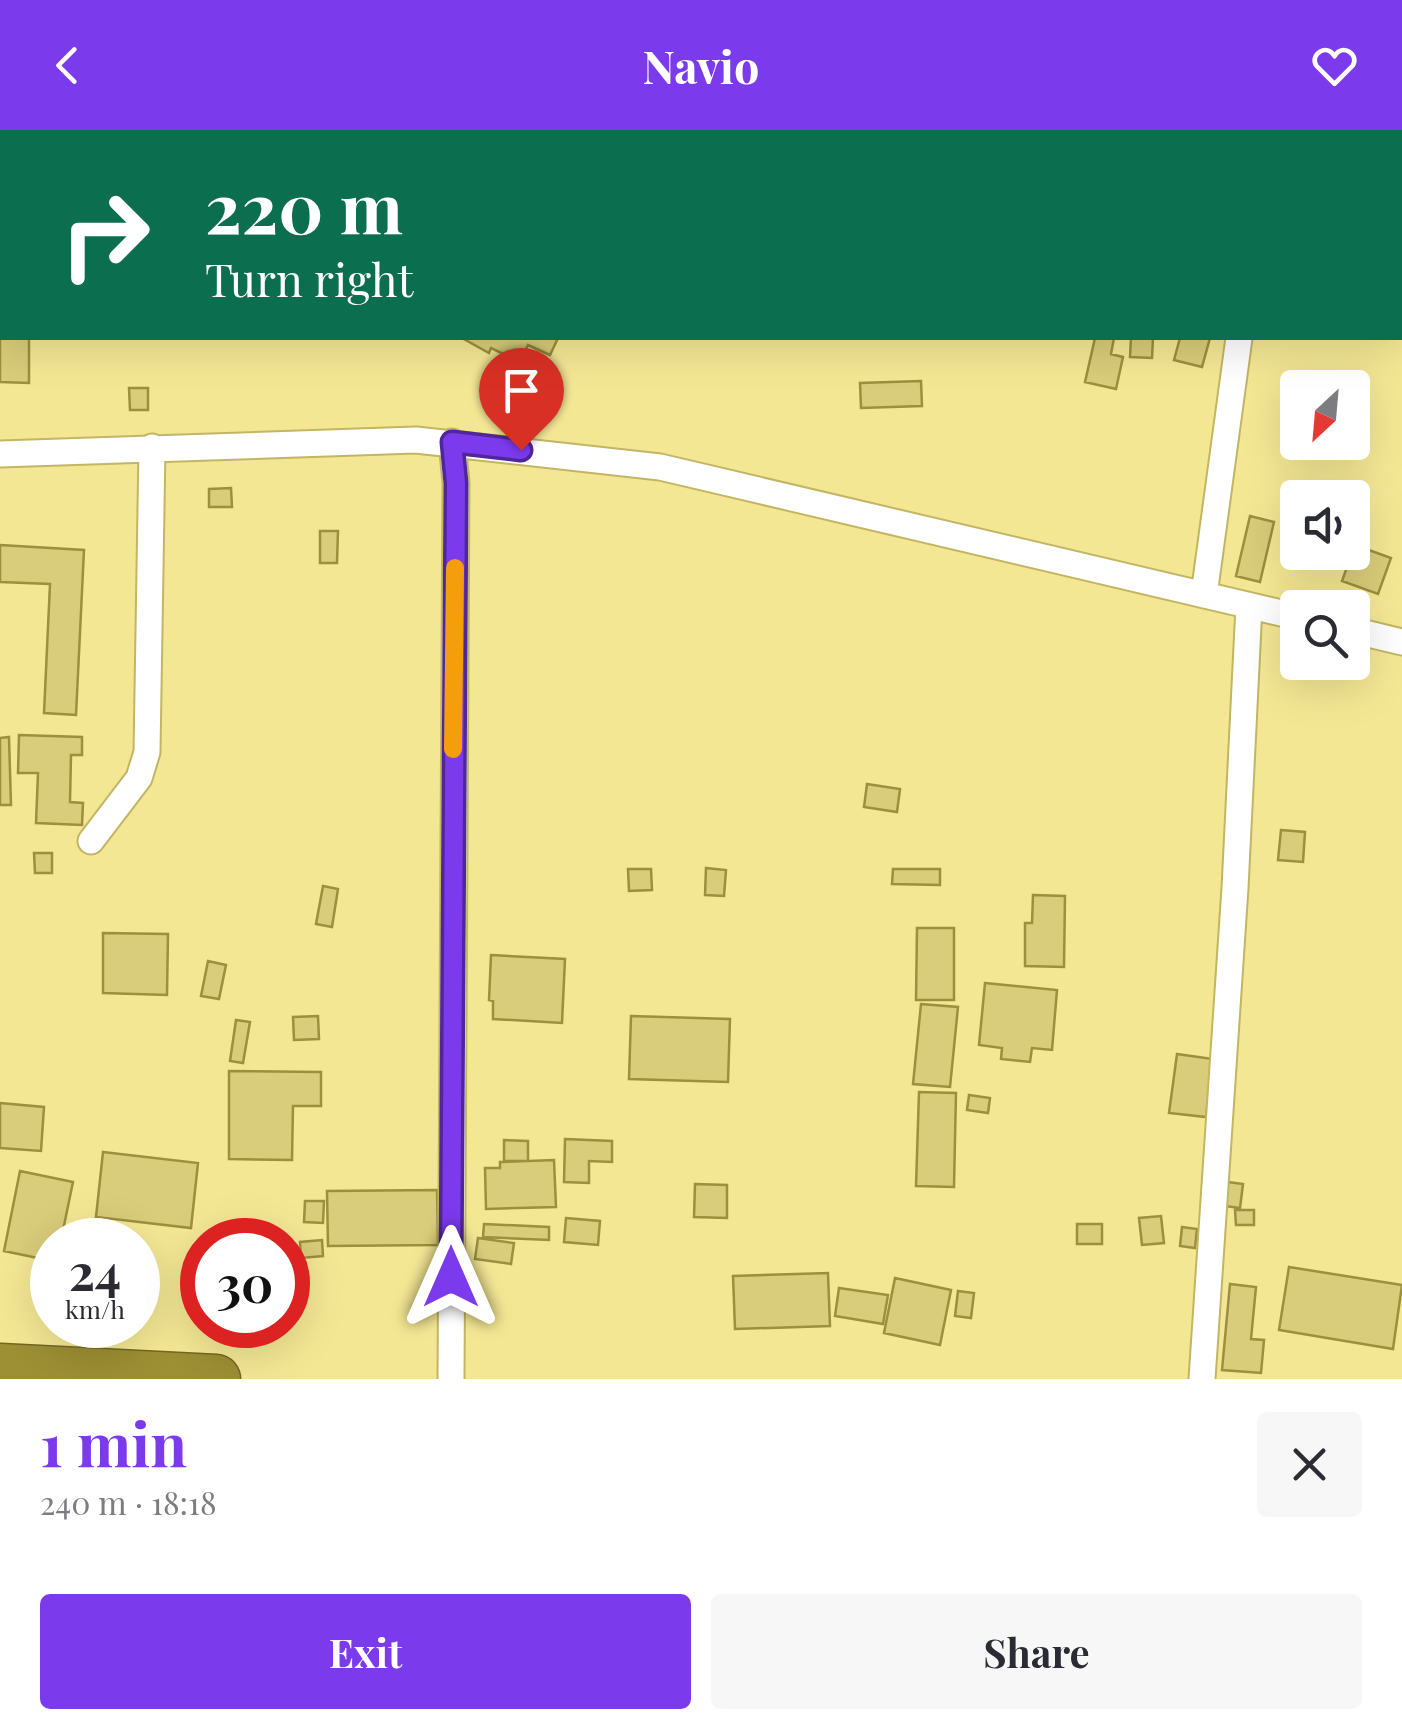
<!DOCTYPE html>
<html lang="en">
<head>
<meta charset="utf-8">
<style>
	body { margin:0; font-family:"Playfair Display",serif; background:#f7f7f7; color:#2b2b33; height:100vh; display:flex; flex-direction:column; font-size:38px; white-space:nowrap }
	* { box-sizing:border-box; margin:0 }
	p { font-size:32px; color:#7c7c81 }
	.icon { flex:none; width:55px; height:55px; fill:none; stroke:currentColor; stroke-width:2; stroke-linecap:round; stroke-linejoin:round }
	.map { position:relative; height:1249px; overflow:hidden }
	.drawer { display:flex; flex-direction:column; background:#fff; flex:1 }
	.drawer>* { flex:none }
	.hud { position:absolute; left:0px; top:0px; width:1402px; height:210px; box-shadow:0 10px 40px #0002; background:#0b6e4f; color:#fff; overflow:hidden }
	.needle { width:65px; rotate:206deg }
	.fabs { position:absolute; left:1280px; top:240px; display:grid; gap:20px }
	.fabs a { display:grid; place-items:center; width:90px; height:90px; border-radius:10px; background:#fff; box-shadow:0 10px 40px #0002; font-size:50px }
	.speed { position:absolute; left:30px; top:1088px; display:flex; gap:20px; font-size:50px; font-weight:700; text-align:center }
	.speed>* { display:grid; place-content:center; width:130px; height:130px; border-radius:50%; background:#fff; box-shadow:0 10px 40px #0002; line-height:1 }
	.speed small { font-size:25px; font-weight:400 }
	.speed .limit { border:15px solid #d22; background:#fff; color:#111 }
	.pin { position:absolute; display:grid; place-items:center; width:85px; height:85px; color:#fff; margin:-102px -42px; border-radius:50% 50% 50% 0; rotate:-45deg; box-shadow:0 0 10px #0007 }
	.pin .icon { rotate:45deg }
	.me { position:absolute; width:110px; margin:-55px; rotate:0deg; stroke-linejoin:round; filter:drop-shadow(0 0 8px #0008) }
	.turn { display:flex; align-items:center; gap:35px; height:210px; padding:0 40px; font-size:45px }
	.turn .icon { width:130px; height:130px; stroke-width:2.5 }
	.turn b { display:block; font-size:70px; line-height:85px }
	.round { display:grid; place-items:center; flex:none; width:105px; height:105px; border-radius:10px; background:#f7f7f7 }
	.head { display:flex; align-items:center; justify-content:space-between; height:170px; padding:0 40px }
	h1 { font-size:60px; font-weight:700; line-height:75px; color:#7c3aed }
	.action { display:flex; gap:20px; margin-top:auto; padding:20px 40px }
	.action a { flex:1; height:115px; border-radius:10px; background:#7c3aed; color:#fff; font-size:40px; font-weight:700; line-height:115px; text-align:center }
	.action a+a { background:#f7f7f7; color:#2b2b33 }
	header { display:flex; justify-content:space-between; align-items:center; height:130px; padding:0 40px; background:#7c3aed; color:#fff; font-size:45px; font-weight:700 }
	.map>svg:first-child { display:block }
	.building { fill:#d9cc7a; stroke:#9c8f3d; stroke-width:2.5 }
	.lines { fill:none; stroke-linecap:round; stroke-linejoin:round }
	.street-casing { stroke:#c2b563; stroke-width:29 }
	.highway-casing { stroke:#736822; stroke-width:51 }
	.street { stroke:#fff; stroke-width:25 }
	.highway { stroke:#9d8f34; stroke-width:48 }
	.route-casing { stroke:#51269a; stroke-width:25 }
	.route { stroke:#7c3aed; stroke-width:18 }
	.slow { stroke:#f59e0b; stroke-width:18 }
</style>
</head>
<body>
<header><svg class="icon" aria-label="back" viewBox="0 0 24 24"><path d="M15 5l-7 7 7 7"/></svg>Navio<svg class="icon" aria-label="heart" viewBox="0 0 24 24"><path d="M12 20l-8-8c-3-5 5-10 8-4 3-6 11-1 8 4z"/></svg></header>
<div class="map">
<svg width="1402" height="1249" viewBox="0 0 1402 1249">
	<rect width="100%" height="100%" fill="#f4e794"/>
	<path class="building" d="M0,154L2,208H29V253L0,252Z
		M462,208H558L550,225L528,215L520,232L491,218L489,223Z
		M1095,208H1114L1111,224L1123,227L1116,259L1085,252Z
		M1131,208H1153L1152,228L1130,227Z
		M1180,208H1210L1202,237L1174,230Z
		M921,251L922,276L861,278L860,253Z
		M129,258H148V280H130Z
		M231,358L232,377H209V359Z
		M1250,386L1274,392L1260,452L1236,446Z
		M320,401H338L337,433H320Z
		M0,415L84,420L76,585L44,583L50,454L0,452Z
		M1355,415L1391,428L1378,464L1342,451Z
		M19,605L82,607V625H71L70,672L83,673L82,695L36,693L38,643H18Z
		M9,607L11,675H0V608Z
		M867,654L900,659L897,682L864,677Z
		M1281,700L1305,702L1303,732L1278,730Z
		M34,723H52V743H35Z
		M706,738L726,740L724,766L705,765Z
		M628,739H651L652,760L629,761Z
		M893,739H940V755L892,754Z
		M323,756L338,759L332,797L316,794Z
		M1033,765L1065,766L1064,837L1025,836V793H1032Z
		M917,798H954V870H916Z
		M103,803L168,804L167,865L103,863Z
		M491,825L565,829L562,893L493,889V871L489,870Z
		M208,831L226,835L219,869L201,866Z
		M985,853L1057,860L1052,920L1032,918L1030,932L1001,929L1002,918L979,915Z
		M921,874L958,877L950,957L913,954Z
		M318,886L319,909L294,910L293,887Z
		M631,886L730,889L728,952L629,949Z
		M236,890L250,892L243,933L230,931Z
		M1177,924L1213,929L1206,987L1169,983Z
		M229,941L321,942V976H293L292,1030L229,1029Z
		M919,962L956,963L954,1057L916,1056Z
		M969,965L990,968L988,983L967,980Z
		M0,973L44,977L41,1021L0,1018Z
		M565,1009L612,1011V1032L589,1031V1053L564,1052Z
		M504,1010L528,1011V1031H504Z
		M103,1022L198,1033L191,1098L96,1087Z
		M554,1030L556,1077L486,1079L485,1038H500V1032Z
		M20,1041L73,1052L61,1110H52V1131L4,1121Z
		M1228,1052L1243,1054L1240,1078L1225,1076Z
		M695,1054L727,1055V1088L694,1087Z
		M437,1060L438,1115L328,1116L327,1061Z
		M305,1071H324L323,1093L304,1092Z
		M1235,1080H1254V1095H1236Z
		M1161,1086L1164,1113L1142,1115L1139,1088Z
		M566,1088L600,1091L598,1115L564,1112Z
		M484,1094L549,1097V1110L483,1107Z
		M1077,1094H1102V1114H1077Z
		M1182,1097L1197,1099L1195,1118L1180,1116Z
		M478,1108L514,1113L511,1134L475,1129Z
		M322,1110L323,1126L301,1128L300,1112Z
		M1289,1137L1402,1155L1393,1219L1279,1200Z
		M828,1143L830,1196L735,1199L733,1146Z
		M895,1148L951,1160L940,1215L884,1203Z
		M1230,1154L1256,1157L1251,1209L1264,1210L1261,1243L1222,1240Z
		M839,1158L888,1165L883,1194L835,1186Z
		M958,1161L974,1163L971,1188L955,1186Z"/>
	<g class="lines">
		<defs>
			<path id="street" d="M1265,2V0
				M1400,146H1402
				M0,324L416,310L660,337L1298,487
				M1204,465L1239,208
				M1352,500L1402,512
				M91,711L139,648L147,622L152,317
				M451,1249L456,353L452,312
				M1202,1249L1235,758L1249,476"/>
			<path id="highway" d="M0,1238L216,1249"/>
		</defs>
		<use href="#street" class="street-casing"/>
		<use href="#highway" class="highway-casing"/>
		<use href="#street" class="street"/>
		<use href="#highway" class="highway"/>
	</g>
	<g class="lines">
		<defs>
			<path id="route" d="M451,1147L456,353L452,312L521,320"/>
		</defs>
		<use href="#route" class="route-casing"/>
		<use href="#route" class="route"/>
		<path class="slow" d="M453,619L455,438"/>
	</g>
</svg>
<div class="fabs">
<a><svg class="needle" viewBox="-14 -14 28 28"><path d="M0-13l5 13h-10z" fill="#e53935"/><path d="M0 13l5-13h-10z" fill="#7c7c81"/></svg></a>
<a><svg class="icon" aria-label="sound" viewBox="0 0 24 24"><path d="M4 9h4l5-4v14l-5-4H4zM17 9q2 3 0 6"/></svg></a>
<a><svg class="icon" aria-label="search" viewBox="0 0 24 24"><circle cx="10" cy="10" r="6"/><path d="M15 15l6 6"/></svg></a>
</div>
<div class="speed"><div>24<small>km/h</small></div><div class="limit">30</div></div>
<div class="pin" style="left:521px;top:320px;background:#d93025"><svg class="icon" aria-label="arrive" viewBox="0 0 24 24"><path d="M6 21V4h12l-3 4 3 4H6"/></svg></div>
<svg class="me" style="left:451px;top:1147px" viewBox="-20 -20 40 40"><path d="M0-17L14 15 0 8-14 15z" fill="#7c3aed" stroke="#fff" stroke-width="4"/></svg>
<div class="hud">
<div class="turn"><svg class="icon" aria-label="right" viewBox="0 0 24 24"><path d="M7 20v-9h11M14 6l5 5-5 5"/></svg><div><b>220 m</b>Turn right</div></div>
</div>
</div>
<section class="drawer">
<div class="head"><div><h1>1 min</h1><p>240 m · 18:18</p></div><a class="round"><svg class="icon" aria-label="close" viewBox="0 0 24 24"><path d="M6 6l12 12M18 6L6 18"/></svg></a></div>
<div class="action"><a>Exit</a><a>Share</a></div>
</section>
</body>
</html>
